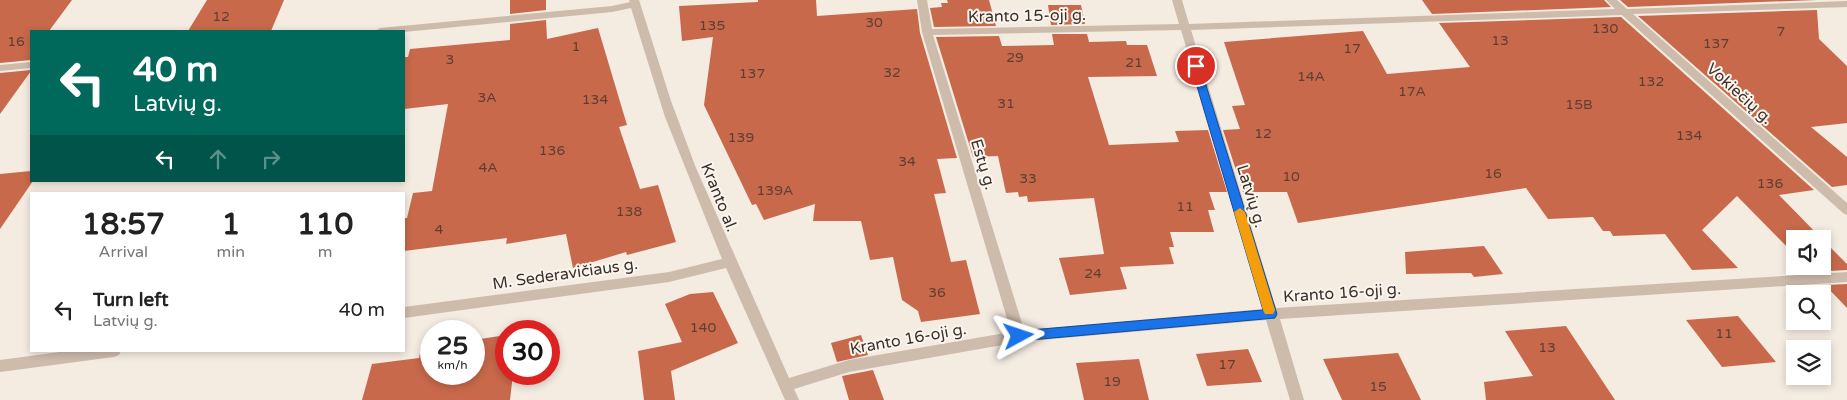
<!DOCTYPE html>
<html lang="en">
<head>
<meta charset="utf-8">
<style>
	body { margin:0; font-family:"Varela Round",sans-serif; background:#f2f2f2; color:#222; height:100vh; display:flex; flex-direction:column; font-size:19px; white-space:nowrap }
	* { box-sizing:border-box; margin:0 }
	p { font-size:16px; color:#767676 }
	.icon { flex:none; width:28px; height:28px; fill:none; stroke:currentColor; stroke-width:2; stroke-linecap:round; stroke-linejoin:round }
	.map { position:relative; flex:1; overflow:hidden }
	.panel { position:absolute; left:30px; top:192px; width:375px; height:160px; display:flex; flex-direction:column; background:#fff; border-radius:0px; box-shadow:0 2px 8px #0003 }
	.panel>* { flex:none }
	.guide { position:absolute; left:30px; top:30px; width:375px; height:152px; border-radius:0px; box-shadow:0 2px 8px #0003; background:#00695c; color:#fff; overflow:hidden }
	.fabs { position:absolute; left:1786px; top:230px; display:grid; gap:10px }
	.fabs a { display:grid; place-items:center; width:45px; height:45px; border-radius:0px; background:#fff; box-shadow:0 2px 8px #0003; font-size:25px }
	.speed { position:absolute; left:420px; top:320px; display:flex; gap:10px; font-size:25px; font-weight:700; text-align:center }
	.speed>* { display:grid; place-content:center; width:65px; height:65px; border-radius:50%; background:#fff; box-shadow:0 2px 8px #0003; line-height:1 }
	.speed small { font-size:12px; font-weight:400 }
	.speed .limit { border:8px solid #d22; background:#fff; color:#111 }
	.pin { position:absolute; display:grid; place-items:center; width:42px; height:42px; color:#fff; margin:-21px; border:2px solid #fff; border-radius:50%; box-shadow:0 1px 5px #0007 }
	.me { position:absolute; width:55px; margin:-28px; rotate:85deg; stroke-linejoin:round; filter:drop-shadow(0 0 4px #0008) }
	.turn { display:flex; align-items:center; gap:18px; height:105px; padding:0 20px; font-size:22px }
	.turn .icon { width:65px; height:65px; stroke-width:2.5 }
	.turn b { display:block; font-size:35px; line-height:42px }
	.lanes { display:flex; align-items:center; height:48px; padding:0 20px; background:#0003; justify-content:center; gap:25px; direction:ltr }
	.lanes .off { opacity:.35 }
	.eta { display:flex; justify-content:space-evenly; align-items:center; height:85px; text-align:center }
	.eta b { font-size:30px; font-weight:700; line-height:35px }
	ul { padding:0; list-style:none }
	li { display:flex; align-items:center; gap:15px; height:65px; padding:0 20px }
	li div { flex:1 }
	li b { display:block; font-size:19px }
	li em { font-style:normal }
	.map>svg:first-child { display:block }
	.building { fill:#c8694b }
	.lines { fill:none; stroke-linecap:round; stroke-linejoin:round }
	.street { fill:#cdbbac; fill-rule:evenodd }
	.route { fill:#1a73e8; stroke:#114b97 }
	.slow { fill:#f59e0b }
	.labels { text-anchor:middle; stroke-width:4; stroke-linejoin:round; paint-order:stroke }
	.number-label { font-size:14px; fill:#5e3e33 }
	.street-label { font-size:16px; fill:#3b302b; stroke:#fbf5ee }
</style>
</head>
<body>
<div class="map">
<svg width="1847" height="400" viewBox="0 0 1847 400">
	<rect width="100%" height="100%" fill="#f4ebe1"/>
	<path class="building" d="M0,0H72L49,31H31V60L0,63Z
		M207,0H284L271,31H188Z
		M510,0H546V10L510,14Z
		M758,0H816L817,16L917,9L920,33L957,158L937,159L946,193L934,194L951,262L966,260L980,314L921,322L918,311L902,300L893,257L870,260L861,221H813L815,204L764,220L756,204L752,205L704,105L713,37L682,41L679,6L758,2Z
		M947,0H989L996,26L934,27L930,8L942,7L941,3H948Z
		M1422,0H1604L1611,7L1432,14Z
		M1620,0H1817L1628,7Z
		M1048,5H1081L1085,24L1051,25Z
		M1817,10L1819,39L1847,66V123L1811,127L1847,157V185L1832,187L1638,16Z
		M1621,17L1814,190L1779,195L1822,239H1795V255L1737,196L1702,230L1738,268L1692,270L1665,234L1613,236L1610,231H1603L1593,217L1548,219L1526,188L1298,223L1287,192H1243L1223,130L1240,129L1232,106L1245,105L1224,42L1363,31L1387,74L1470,67L1439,23Z
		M546,20L547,39L598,28L627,125L619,127L640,189L658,185L676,242L627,255L626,252L573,268L566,234L506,244L507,238L404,251V218H407L413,193L432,191L448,104L404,109V57H408L410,49L510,40V24Z
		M1052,34H1087L1089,42L1126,41L1127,45H1147L1157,76L1088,77L1109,145L1179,142L1175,131L1208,130L1227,192H1209L1215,210H1208L1214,232H1170L1174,247H1169L1174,264L1120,267L1127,289L1070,295L1059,258L1104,254L1094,198L1028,202L1027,196L1019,197L1018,192L1006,193L998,156L973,157L936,37L999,36L1002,46L1054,45Z
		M31,70V71L0,114V73Z
		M31,171L33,181L0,229V174Z
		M1822,239L1847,264V270L1812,272L1806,266H1822Z
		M1484,246L1503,274L1474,277L1471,273L1406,274L1405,252Z
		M1847,284V308L1825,285Z
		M713,292L738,343L671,371L675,400H644L638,351L682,342L665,304L690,294Z
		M1738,316L1776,362L1722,367L1686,320Z
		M1566,326L1615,400H1486L1484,382L1533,376L1505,331Z
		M506,335V374H513L510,400H362L372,364L419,358L421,348L431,346V374H474V340Z
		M861,335L868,355L837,362L831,343Z
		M1248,349L1262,382L1207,386L1196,354Z
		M1398,353L1421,400H1342L1323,359Z
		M1139,359L1149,400H1084L1076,363Z
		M873,370L884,400H849L842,376Z"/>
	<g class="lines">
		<path class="street" d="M629,0H639L671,101L696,168L789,378L849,360L1011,332L922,32L917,0H927L932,29L1179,24L1172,0H1182L1189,24L1615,9L1606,0H1617L1627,9L1847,1V7L1633,14L1847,203V215L1843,213L1622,15L1191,30L1276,308L1847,272V282L1280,319L1304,400H1290L1266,320L1019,342L849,372L794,389L799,400H785L726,268L669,282L404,318V307L669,272L722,259L665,117L631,8L612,12L404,32L375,31L380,28L612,6L630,2ZM1181,30L1263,309L1024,330L933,35Z
			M31,62V68L0,71V65Z
			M67,351H121L119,355L114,357L0,372V360Z"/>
	</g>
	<path class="route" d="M1192,63H1196L1200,66L1277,314L1275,318L1019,341L1015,340L1013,336L1015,332L1019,331L1263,310L1191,66Z"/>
	<path class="slow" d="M1240,208L1245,212L1275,310L1273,314H1265L1263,310L1234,212Z"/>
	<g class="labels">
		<g class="number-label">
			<text x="221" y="21">12</text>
			<text x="874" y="27">30</text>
			<text x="712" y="30">135</text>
			<text x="1605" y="33">130</text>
			<text x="1781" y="36">7</text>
			<text x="1500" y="45">13</text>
			<text x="16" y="46">16</text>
			<text x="1716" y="48">137</text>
			<text x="576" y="51">1</text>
			<text x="1352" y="53">17</text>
			<text x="1015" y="62">29</text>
			<text x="450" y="64">3</text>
			<text x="1134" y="67">21</text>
			<text x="892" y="77">32</text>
			<text x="752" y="78">137</text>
			<text x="1311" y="81">14A</text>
			<text x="1651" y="86">132</text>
			<text x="1412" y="96">17A</text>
			<text x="487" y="102">3A</text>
			<text x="595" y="104">134</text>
			<text x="1006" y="108">31</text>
			<text x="1579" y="109">15B</text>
			<text x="1263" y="138">12</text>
			<text x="1689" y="140">134</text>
			<text x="741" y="142">139</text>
			<text x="552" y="155">136</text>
			<text x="907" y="166">34</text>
			<text x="488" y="172">4A</text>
			<text x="1493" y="178">16</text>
			<text x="1291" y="181">10</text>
			<text x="1028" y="183">33</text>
			<text x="1770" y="188">136</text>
			<text x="775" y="195">139A</text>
			<text x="1185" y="211">11</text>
			<text x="629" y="216">138</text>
			<text x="439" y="234">4</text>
			<text x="1093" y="278">24</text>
			<text x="937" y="297">36</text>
			<text x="703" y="332">140</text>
			<text x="1724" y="338">11</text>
			<text x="1547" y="352">13</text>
			<text x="1227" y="369">17</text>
			<text x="1112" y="386">19</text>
			<text x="1378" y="391">15</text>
		</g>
		<g class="street-label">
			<text transform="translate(1027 15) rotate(-1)" y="6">Kranto 15-oji g.</text>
			<text transform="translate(1740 93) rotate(42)" y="6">Vokiečių g.</text>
			<text transform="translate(984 164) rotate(73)" y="6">Estų g.</text>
			<text transform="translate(1252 196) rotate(73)" y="6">Latvių g.</text>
			<text transform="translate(720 197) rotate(68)" y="6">Kranto al.</text>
			<text transform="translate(565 273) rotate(-8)" y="6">M. Sederavičiaus g.</text>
			<text transform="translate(1342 292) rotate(-4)" y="6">Kranto 16-oji g.</text>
			<text transform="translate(908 338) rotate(-10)" y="6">Kranto 16-oji g.</text>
		</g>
	</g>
</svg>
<div class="fabs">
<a><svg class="icon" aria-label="sound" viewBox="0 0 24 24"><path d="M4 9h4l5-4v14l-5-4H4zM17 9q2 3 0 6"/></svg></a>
<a><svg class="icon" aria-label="search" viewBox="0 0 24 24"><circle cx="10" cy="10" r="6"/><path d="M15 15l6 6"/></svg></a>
<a><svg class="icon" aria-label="layers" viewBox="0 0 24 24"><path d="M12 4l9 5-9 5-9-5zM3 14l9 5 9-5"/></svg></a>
</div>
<div class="speed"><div>25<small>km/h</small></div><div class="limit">30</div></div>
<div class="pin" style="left:1196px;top:66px;background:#d93025"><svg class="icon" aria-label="arrive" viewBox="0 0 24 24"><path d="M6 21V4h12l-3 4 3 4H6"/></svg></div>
<svg class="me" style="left:1019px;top:336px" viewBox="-20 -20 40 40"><path d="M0-17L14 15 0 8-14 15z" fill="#1a73e8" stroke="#fff" stroke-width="4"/></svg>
<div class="guide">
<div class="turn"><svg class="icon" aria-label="left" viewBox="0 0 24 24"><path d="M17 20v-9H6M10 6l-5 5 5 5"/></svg><div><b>40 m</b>Latvių g.</div></div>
<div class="lanes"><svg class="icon" aria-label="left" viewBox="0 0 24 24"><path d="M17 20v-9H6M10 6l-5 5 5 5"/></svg><svg class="icon off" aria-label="ahead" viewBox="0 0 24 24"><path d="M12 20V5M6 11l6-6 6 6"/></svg><svg class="icon off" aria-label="right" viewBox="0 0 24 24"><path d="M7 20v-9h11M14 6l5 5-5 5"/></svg></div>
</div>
<section class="panel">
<div class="eta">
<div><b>18:57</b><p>Arrival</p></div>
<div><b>1</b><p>min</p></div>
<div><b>110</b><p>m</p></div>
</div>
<ul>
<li><svg class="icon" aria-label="left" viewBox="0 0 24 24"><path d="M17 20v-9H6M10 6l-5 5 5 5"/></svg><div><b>Turn left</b><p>Latvių g.</p></div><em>40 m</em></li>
</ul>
</section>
</div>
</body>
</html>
